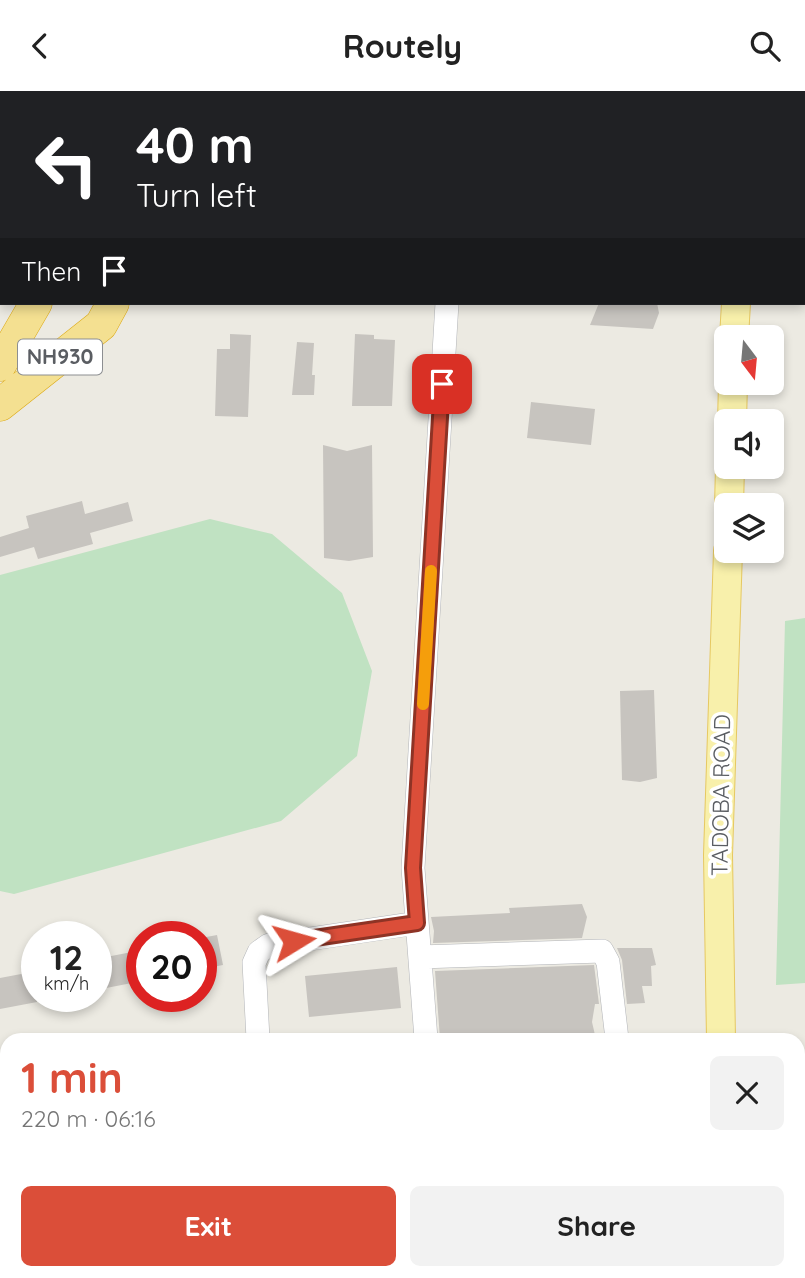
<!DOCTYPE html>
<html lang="en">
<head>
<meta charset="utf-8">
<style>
	body { margin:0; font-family:Quicksand,sans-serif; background:#f2f2f2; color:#222; height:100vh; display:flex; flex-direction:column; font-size:26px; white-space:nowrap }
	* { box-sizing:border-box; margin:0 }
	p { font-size:23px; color:#767676 }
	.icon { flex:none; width:38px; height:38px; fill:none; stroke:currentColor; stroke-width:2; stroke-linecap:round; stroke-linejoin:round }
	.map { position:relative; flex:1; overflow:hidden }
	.side { position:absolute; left:0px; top:942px; width:805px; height:247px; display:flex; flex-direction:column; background:#fff; border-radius:21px 21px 0 0; box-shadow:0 4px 10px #0003 }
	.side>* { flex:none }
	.hud { position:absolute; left:0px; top:0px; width:805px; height:214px; box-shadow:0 4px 10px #0003; background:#202124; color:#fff; overflow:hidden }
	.needle { width:46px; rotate:164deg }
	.buttons { position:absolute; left:714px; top:234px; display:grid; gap:14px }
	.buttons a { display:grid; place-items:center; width:70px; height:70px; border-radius:10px; background:#fff; box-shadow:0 4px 10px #0003; font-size:35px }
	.speed { position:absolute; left:21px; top:830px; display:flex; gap:14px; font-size:35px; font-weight:700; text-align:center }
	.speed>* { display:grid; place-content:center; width:91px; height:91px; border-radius:50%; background:#fff; box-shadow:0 4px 10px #0003; line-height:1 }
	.speed small { font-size:18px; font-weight:400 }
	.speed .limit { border:10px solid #d22; background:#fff; color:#111 }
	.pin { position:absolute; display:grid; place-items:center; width:60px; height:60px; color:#fff; margin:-30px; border-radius:14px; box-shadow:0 4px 10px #0006 }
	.me { position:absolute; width:77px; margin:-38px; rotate:82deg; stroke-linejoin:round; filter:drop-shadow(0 0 5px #0008) }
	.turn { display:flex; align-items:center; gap:24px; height:147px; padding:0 21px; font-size:32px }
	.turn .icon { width:91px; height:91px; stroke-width:2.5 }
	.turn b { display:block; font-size:49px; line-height:60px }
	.then { display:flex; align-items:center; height:66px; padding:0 21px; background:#0003; gap:14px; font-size:26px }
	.round { display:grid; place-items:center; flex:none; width:74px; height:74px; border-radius:10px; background:#f2f2f2 }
	.summary { display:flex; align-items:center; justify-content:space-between; height:119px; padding:0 21px }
	h1 { font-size:42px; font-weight:700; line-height:52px; color:#db4e39 }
	.primary-button { display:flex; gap:14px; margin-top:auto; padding:14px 21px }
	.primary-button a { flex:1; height:80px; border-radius:10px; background:#db4e39; color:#fff; font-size:28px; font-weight:700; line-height:80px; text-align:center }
	.primary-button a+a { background:#f2f2f2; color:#222 }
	header { display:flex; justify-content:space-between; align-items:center; height:91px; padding:0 21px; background:#fff; font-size:32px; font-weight:700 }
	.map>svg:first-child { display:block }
	.green { fill:#c0e2c2 }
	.building { fill:#c7c4bf }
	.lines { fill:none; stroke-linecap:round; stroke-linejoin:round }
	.minor-casing { stroke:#b2b4b8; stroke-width:24 }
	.major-casing { stroke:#e6c861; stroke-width:30 }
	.highway-casing { stroke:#dca812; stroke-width:33 }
	.minor { stroke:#fff; stroke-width:23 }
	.major { stroke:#f8f0ab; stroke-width:28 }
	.highway { stroke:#f4e091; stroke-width:32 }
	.route-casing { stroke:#8e3325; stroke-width:18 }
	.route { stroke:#db4e39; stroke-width:12 }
	.slow { stroke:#f59e0b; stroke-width:12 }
	.labels { text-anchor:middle; stroke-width:7; stroke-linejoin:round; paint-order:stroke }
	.shield { fill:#fff; stroke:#8c8e91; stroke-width:2 }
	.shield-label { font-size:21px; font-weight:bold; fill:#5a5d62 }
	.street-label { font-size:23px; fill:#5a5d62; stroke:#fff }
</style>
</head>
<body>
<header><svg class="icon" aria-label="back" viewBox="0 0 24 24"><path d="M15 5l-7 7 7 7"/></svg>Routely<svg class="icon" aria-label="search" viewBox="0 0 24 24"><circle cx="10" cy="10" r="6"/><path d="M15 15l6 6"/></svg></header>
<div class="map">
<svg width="805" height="1187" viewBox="0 0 805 1187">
	<rect width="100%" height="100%" fill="#eceae2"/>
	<path class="green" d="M210,428L272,443L342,502L372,580L357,665L281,730L14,803L0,800V484Z
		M805,527V892L776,894L785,530Z"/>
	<path class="building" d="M599,212H657L659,222L653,238L590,234Z
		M230,243L251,244L248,326L215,325L217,258H230Z
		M355,243L374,244V248L395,249L392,315H352Z
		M297,251L314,252L312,284H315L314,304H292Z
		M531,311L595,318L591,354L527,347Z
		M323,354L347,360L372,354L373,466L349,470L324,467Z
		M82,410L85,423L128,411L133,430L90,442L93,453L38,468L34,456L0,466V446L29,437L26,425Z
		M654,599L657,687L640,691L622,689L620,600Z
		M582,813L587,826L582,847L433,852L434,840L431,826L510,822L509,817Z
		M217,844L223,874L201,878V847Z
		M617,857H652L656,874L651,875L652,895H642L645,912L627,913L622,869Z
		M142,859V890L96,899V868Z
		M594,874L599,913H595L592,931L595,944L522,948L523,944L440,948L435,880Z
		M397,876L401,917L309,926L305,885Z
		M37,880V911L0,918V887Z"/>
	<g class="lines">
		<defs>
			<path id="minor" d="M492,0L520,2
				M709,2L710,0
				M0,72L2,74
				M420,866L602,860L608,871L617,948
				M258,948L254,872L259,861L269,854L417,832
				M426,948L413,777L447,212
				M798,1157H805
				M28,1181V1187
				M122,1181V1187
				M272,1181V1187
				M444,1181L445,1187
				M686,1181V1187"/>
			<path id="major" d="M95,2V0
				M128,2V0
				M734,247L736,212
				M732,331L733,292
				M729,415L730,376
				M721,948L718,764L728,460
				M733,1187L734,1181"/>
			<path id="highway" d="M803,147H805
				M803,172H805
				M0,274L36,212
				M0,314L101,234L113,212"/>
		</defs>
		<use href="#minor" class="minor-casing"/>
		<use href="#major" class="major-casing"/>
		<use href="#highway" class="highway-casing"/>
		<use href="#minor" class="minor"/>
		<use href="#major" class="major"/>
		<use href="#highway" class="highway"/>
	</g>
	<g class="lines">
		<defs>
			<path id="route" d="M294,850L417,832L413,777L442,293"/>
		</defs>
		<use href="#route" class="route-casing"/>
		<use href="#route" class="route"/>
		<path class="slow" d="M423,613L431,480"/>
	</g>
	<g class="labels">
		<rect class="shield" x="18" y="248.5" width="84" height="35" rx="5"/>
		<g class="shield-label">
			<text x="60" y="273">NH930</text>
		</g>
		<g class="street-label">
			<text transform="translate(721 704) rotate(-89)" y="8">TADOBA ROAD</text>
		</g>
	</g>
</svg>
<div class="buttons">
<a><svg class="needle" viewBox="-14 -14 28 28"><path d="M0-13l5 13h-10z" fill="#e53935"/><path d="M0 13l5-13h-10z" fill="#767676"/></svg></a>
<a><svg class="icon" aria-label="sound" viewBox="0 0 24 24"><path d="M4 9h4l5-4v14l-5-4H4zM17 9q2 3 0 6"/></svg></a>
<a><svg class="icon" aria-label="layers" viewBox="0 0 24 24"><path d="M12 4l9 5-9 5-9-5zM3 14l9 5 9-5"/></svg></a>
</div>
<div class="speed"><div>12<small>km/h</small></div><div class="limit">20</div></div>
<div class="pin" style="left:442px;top:293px;background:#d93025"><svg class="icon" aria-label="arrive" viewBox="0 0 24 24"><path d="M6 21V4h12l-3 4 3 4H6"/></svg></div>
<svg class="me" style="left:294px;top:850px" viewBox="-20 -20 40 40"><path d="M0-17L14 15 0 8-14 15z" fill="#db4e39" stroke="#fff" stroke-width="4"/></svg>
<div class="hud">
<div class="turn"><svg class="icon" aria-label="left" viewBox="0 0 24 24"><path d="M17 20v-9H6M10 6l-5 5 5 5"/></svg><div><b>40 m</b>Turn left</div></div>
<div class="then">Then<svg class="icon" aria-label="arrive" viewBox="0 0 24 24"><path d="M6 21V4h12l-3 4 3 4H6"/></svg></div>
</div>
<section class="side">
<div class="summary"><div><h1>1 min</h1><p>220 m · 06:16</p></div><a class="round"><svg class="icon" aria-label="close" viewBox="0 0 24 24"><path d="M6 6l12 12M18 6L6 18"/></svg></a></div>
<div class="primary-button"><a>Exit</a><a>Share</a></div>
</section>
</div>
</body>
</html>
